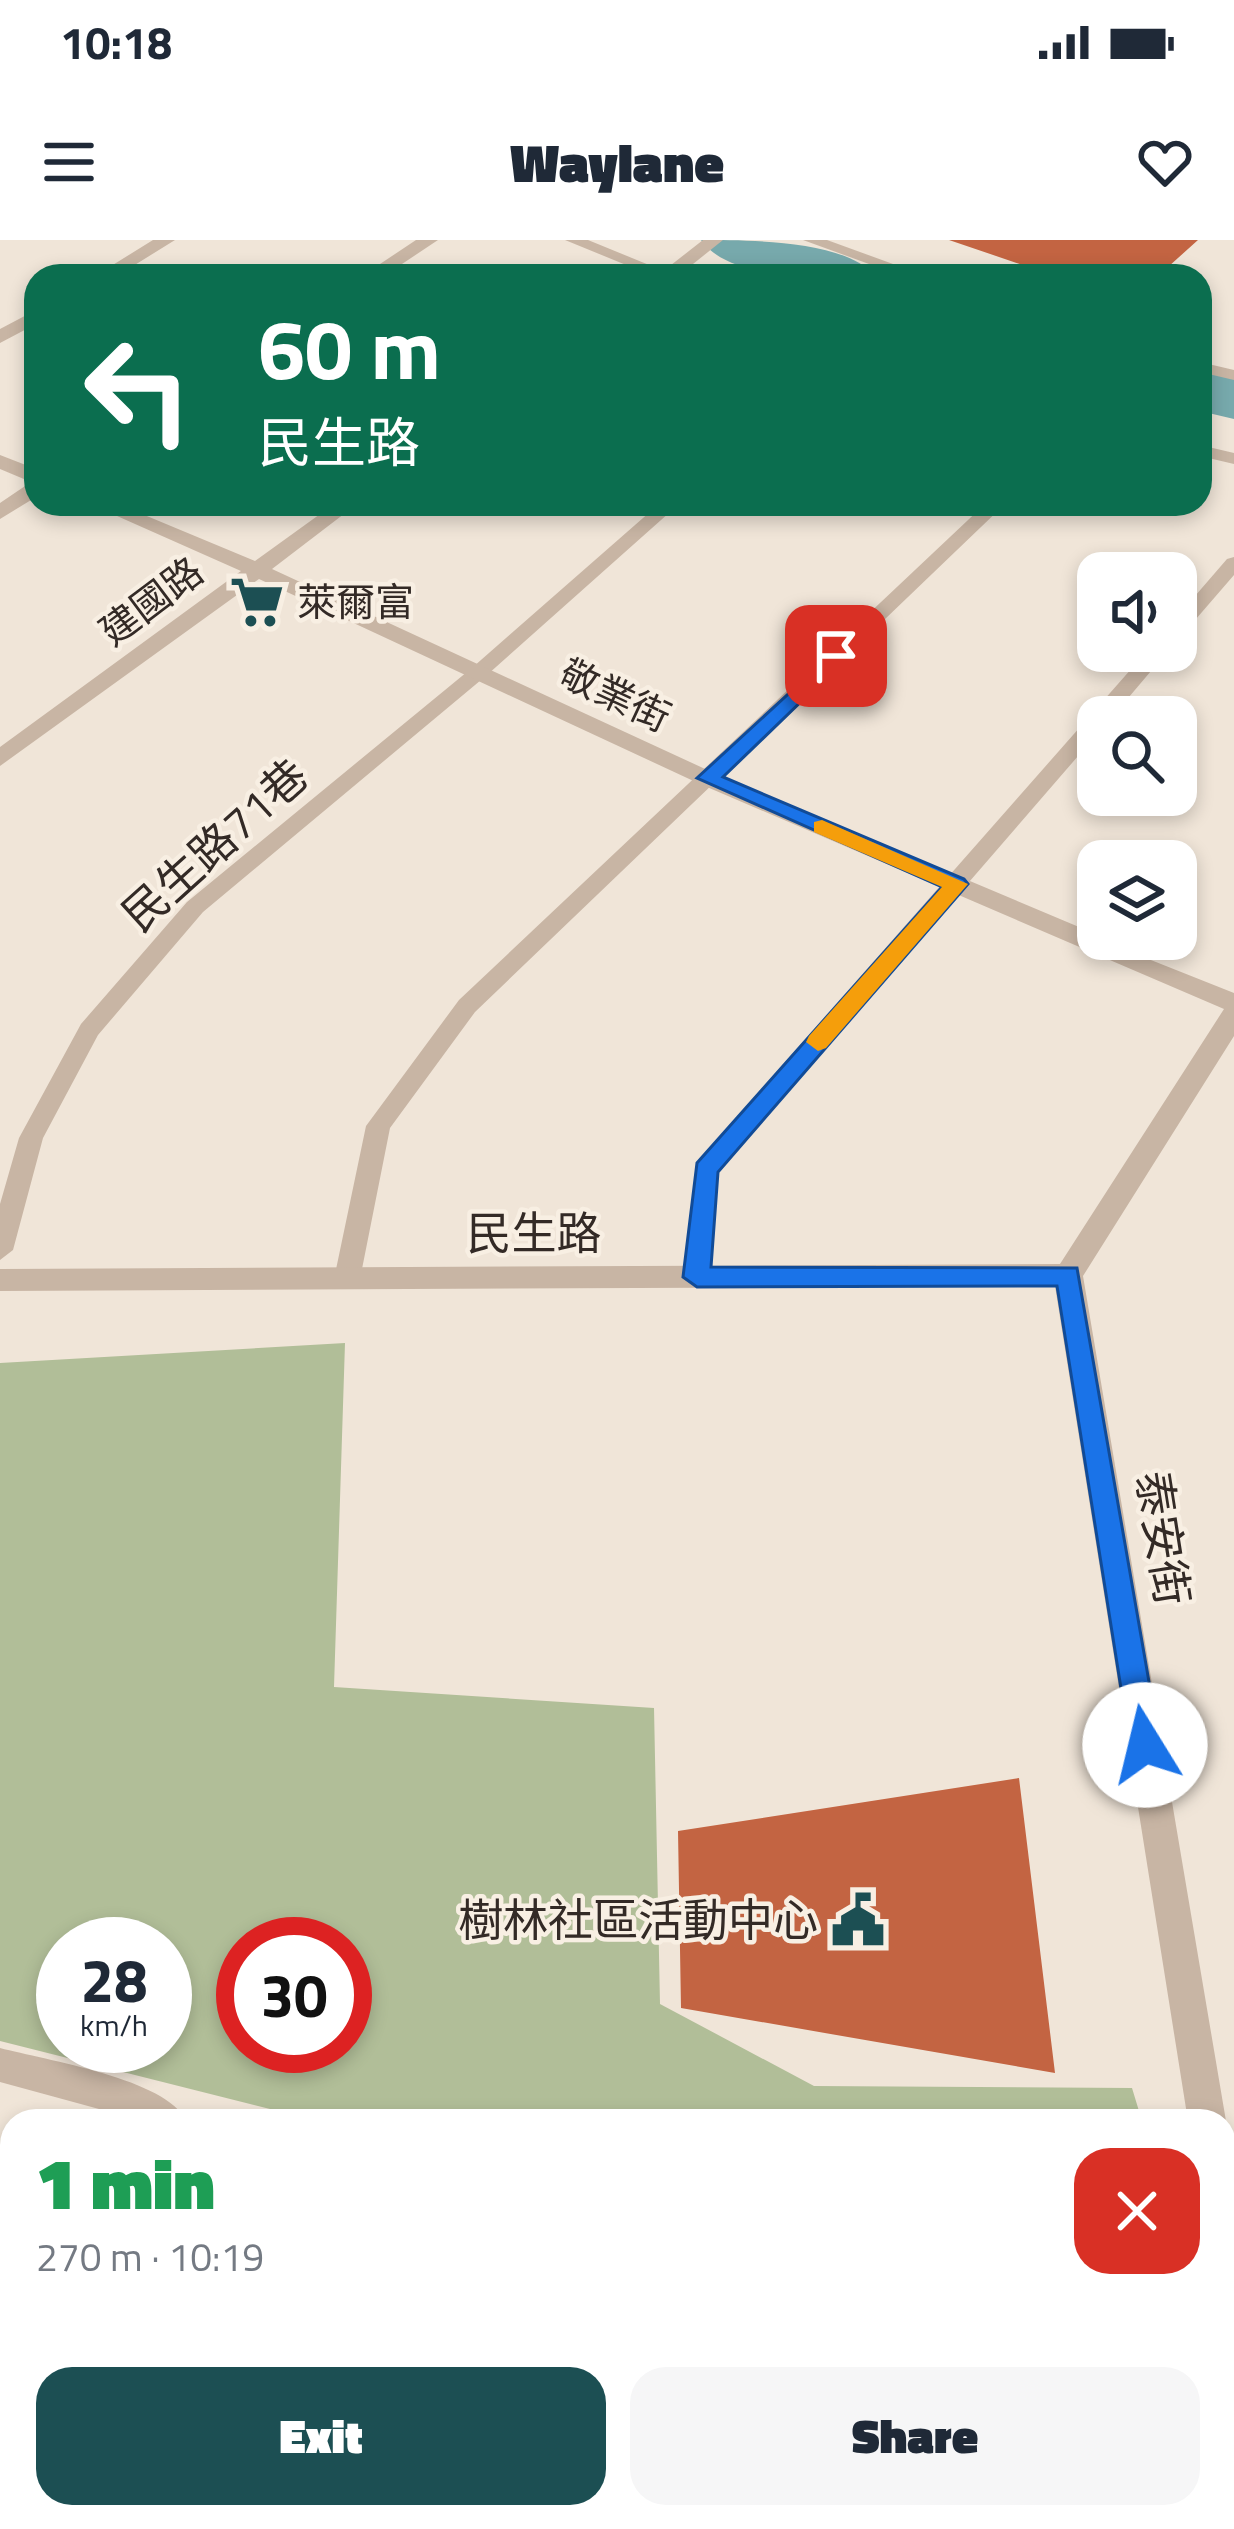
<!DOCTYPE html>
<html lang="en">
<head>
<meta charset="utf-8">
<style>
	body { margin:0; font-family:"Titillium Web","Noto Sans TC",sans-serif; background:#f6f6f7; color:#1f2937; height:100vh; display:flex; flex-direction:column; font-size:45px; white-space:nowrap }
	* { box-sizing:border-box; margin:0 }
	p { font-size:39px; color:#747a83 }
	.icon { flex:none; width:66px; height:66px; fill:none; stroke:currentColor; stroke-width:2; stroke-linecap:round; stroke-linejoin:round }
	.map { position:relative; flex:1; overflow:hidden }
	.details { position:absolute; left:0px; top:1869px; width:1236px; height:420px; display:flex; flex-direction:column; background:#fff; border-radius:36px 36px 0 0; box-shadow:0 6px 18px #0003 }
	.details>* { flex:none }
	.banner { position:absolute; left:24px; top:24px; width:1188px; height:252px; border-radius:36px; box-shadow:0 6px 18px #0003; background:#0b6e4f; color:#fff; overflow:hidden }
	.buttons { position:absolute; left:1077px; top:312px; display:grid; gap:24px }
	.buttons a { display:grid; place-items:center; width:120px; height:120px; border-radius:24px; background:#fff; box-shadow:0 6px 18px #0003; font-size:60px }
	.speed { position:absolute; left:36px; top:1677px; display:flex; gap:24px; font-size:60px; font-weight:700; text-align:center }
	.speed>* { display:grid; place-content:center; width:156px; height:156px; border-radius:50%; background:#fff; box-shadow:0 6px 18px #0003; line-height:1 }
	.speed small { font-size:30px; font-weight:400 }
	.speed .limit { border:18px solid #d22; background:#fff; color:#111 }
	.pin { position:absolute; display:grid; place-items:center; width:102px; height:102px; color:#fff; margin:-51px; border-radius:24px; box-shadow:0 6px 18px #0006 }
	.me { position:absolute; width:132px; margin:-66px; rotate:351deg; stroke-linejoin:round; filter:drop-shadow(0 0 9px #0008) }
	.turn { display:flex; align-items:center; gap:42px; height:252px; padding:0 36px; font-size:54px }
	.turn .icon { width:156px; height:156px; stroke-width:2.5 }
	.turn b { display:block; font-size:84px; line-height:102px }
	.round { display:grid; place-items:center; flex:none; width:126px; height:126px; border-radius:36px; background:#f6f6f7 }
	.headline { display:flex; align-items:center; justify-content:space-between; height:204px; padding:0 36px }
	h1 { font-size:72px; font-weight:800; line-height:90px; color:#1e9e55 }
	.cta { display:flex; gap:24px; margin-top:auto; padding:24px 36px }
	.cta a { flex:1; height:138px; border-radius:36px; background:#1c4f53; color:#fff; font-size:48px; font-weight:800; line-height:138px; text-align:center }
	.cta a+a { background:#f6f6f7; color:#1f2937 }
	.status { display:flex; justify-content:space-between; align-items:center; height:84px; padding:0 60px; background:#fff; direction:ltr }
	.status svg { height:33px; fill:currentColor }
	header { display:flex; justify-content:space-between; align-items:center; height:156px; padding:0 36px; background:#fff; font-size:54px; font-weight:800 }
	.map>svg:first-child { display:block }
	.green { fill:#b1be98; fill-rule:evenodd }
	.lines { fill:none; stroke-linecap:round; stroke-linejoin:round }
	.river { fill:#77a9ac; fill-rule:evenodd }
	.building { fill:#c36442 }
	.service { fill:#c8b5a4; fill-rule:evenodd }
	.minor { fill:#c8b5a4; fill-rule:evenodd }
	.route { fill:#1a73e8; stroke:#114b97; stroke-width:3 }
	.slow { fill:#f59e0b }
	.labels { text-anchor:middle; stroke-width:9; stroke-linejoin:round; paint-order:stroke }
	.far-street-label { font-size:39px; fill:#332a26; stroke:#f8efe3 }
	.far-poi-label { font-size:39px; fill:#332a26; stroke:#f8efe3; text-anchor:start }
	.street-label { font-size:45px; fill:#332a26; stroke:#f8efe3 }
	.poi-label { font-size:45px; fill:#332a26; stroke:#f8efe3; text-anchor:end }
</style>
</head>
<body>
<div class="status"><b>10:18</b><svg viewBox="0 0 49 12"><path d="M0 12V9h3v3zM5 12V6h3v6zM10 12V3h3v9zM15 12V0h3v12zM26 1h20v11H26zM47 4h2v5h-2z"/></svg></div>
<header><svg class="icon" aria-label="menu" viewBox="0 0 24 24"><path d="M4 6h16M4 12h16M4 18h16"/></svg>Waylane<svg class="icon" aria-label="heart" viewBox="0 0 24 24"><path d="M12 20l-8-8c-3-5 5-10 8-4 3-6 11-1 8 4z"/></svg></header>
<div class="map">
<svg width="1234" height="2289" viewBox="0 0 1234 2289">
	<rect width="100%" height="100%" fill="#f0e5d8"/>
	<path class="green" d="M345,1103L334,1447L654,1468L660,1764L814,1846L1132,1848L1142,1881H274V1870L0,1801V1123ZM63,1704H165V1806H63ZM243,1704H345V1806H243Z
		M265,2277H1201L1186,2289H264Z"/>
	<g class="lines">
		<path class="river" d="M701,0C749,0 846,0 875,36C828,36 731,43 701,0Z
			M1200,131L1234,139V179L1200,171Z"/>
	</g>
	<path class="building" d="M949,0H1198L1158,36H1055Z
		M1019,1538L1055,1833L681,1768L678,1591Z
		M0,1920H12V2277H153L152,2289H0Z"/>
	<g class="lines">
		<path class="service" d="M565,0H588L676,36H653Z
			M803,0H827L926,36H902Z
			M1200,122L1234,130V140L1200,132Z
			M1200,205L1234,213V224L1200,216Z
			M659,264H679L487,435L203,672L98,795L43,898L13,1010L0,1020V964L19,898L81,784L187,662L473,427Z
			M985,264H1005L475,772L390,888L360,1039L356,1046H338L334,1039L366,886L459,760Z
			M1234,317V335L1183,394L1176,396V378L1227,319Z
			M1147,411H1168L1112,477H1098V493L718,932L710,1037L697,1047L688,1044L684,1037L697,922Z
			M0,1808C45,1820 168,1839 186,1881H143L0,1842Z
			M217,2277H255V2289H217Z"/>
		<path class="minor" d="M153,0H175L117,36H95Z
			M416,0H438L384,36H362Z
			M703,0H723L678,36H657Z
			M36,70V84L0,103V89Z
			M0,215L36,229V257L0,279V263L31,242L0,229Z
			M90,264H118L255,321L334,264H357L272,329L716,534L1098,695V699L1234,753V796L1083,1036L1226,1881L1224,1885V1881H1188L1055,1046L0,1051V1029L1060,1024L1224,769L700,544L259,339L0,526V507L241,331Z
			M1224,1966L1234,1970V2066L1224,2062Z
			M1234,2265V2289H1211L1216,2277H1224V2269Z"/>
	</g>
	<path class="route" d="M836,410L846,416L843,421L723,537L964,639L968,644L718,932L711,1027L1077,1028L1160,1505L1156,1515L1145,1519L1134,1515L1130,1505L1057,1046L697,1047L683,1037L697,923L942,647L697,538Z"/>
	<path class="slow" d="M822,580L968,644L826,808L818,811L806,802L809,796L942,647L814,592V582Z"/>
	<defs>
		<symbol id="supermarket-bare" viewBox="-9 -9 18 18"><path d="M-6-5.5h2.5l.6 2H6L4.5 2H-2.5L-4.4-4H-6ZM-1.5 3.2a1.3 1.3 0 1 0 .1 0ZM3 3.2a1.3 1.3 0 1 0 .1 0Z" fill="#1c4f53" stroke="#f8efe3" stroke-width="2.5" paint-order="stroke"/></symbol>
		<symbol id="civic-bare" viewBox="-9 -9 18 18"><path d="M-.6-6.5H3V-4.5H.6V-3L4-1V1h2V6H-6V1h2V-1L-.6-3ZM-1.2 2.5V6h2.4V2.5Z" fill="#1c4f53" stroke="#f8efe3" stroke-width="2.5" paint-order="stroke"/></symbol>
	</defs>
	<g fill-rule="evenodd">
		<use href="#supermarket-bare" x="219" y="324" width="76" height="76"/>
		<use href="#civic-bare" x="820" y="1642" width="76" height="76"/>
	</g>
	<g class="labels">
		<g class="far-street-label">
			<text transform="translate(151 361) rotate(-37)" y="14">建國路</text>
			<text transform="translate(615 455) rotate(25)" y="14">敬業街</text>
		</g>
		<g class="far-poi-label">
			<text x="297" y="376">萊爾富</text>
		</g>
		<g class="street-label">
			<text transform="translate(215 605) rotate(-42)" y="16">民生路71巷</text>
			<text x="534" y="1009">民生路</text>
			<text transform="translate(1163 1298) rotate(81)" y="16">泰安街</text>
		</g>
		<g class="poi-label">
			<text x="818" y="1696">樹林社區活動中心</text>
		</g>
	</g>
</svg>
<div class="buttons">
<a><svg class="icon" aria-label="sound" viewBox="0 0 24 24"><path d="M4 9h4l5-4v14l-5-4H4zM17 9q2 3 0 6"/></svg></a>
<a><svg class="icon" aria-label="search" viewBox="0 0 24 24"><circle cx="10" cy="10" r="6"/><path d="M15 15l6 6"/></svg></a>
<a><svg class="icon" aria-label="layers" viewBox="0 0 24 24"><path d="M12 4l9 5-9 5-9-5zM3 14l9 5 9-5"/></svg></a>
</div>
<div class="speed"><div>28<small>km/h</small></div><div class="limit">30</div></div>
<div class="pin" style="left:836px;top:416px;background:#d93025"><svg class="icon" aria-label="arrive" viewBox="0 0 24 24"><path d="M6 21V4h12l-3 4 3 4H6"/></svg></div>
<svg class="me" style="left:1145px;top:1505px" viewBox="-20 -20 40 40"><circle r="19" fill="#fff"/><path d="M0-13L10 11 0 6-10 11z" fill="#1a73e8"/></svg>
<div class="banner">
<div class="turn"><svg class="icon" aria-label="left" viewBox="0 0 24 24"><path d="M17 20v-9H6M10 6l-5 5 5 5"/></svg><div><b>60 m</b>民生路</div></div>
</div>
<section class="details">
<div class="headline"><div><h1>1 min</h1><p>270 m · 10:19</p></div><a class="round" style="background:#d93025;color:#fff"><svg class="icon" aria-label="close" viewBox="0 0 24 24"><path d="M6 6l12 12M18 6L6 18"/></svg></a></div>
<div class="cta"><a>Exit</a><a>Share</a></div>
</section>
</div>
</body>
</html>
